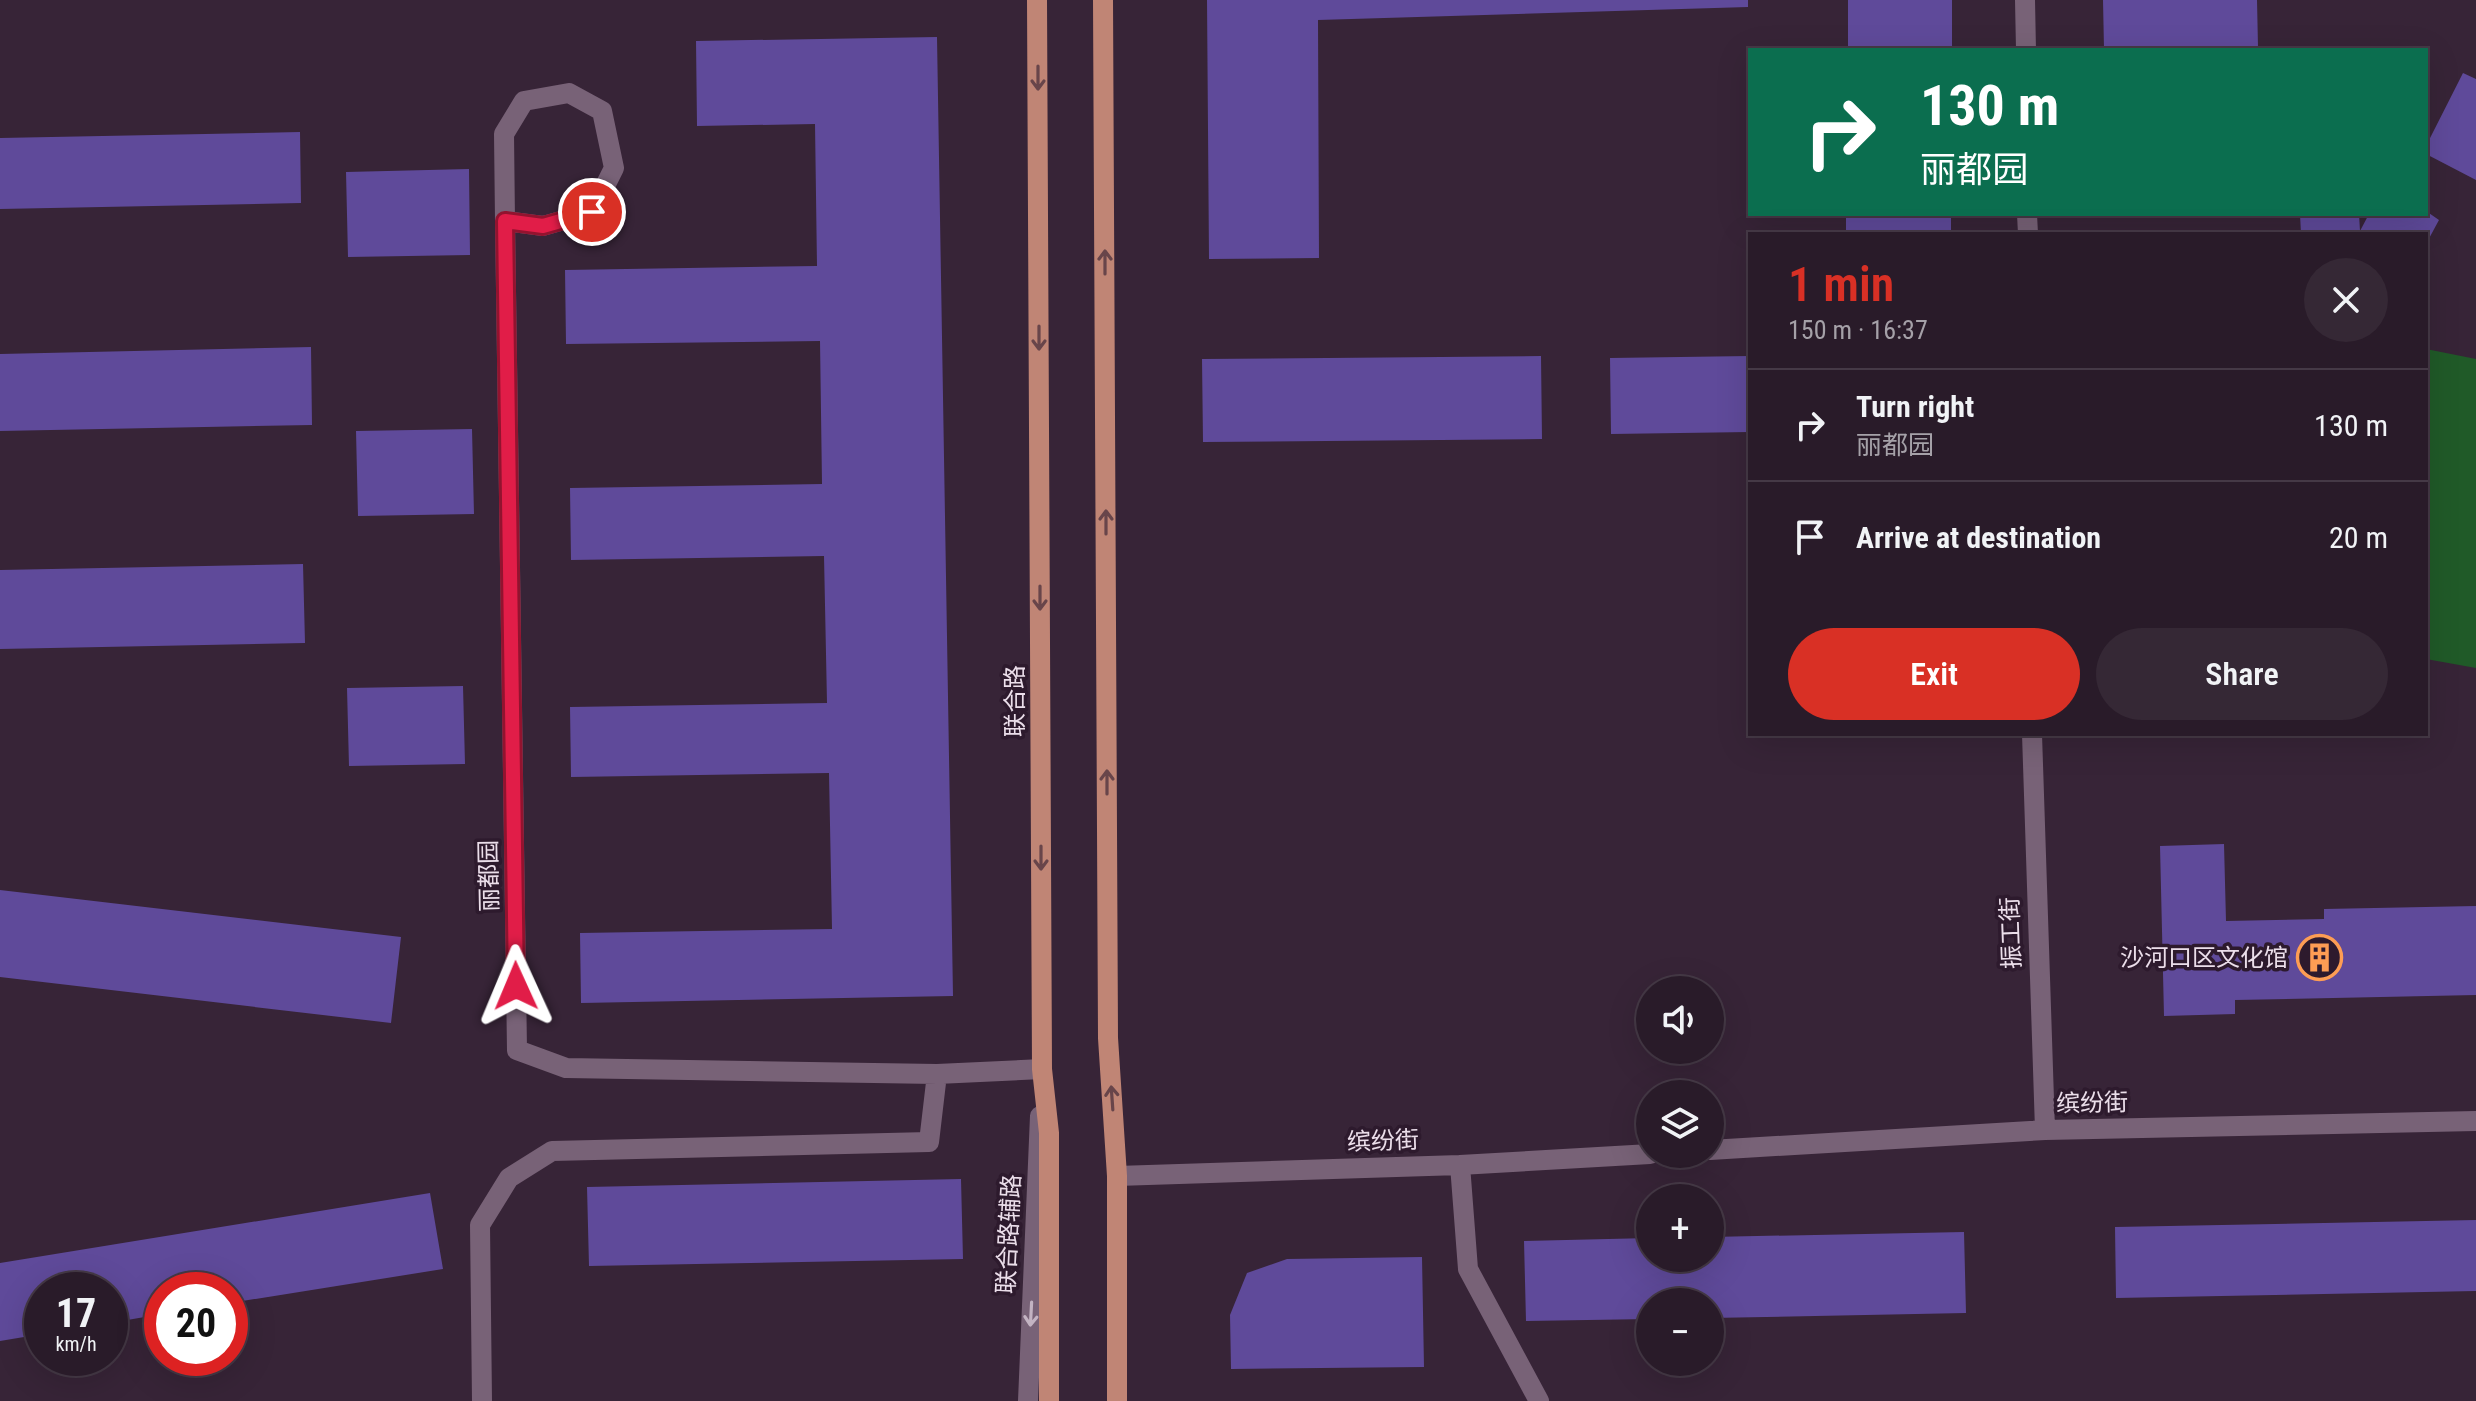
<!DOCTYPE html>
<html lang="en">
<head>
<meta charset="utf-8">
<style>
	body { margin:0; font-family:"Roboto Condensed","Noto Sans SC",sans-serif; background:#352835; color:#f1f3f6; height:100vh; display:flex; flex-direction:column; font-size:30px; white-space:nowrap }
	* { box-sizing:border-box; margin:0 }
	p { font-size:26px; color:#a5a1a8 }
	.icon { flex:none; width:44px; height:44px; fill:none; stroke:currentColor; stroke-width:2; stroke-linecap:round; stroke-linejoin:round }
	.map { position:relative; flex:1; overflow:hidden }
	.sheet { position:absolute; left:1748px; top:232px; width:680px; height:504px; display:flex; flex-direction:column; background:#291b29; border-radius:0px; box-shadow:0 8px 32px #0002,0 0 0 2px #453946 }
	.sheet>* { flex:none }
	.banner { position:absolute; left:1748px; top:48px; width:680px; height:168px; border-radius:0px; box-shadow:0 8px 32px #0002,0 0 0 2px #453946; background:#0b6e4f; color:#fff; overflow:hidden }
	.controls { position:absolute; left:1636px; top:976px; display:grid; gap:16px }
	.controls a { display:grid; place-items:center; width:88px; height:88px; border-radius:50%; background:#291b29; box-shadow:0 8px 32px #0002,0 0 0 2px #453946; font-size:40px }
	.speed { position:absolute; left:24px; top:1272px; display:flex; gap:16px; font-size:40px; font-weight:700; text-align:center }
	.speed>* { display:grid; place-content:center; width:104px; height:104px; border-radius:50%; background:#291b29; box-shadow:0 8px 32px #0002,0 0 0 2px #453946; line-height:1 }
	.speed small { font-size:20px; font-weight:400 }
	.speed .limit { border:12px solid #d22; background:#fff; color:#111 }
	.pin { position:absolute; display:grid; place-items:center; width:68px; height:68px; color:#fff; margin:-34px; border:4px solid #fff; border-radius:50%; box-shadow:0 2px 8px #0007 }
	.me { position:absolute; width:88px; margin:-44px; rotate:359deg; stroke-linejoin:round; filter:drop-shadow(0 0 6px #0008) }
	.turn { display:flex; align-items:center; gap:28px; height:168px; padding:0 40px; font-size:36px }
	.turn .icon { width:104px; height:104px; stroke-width:2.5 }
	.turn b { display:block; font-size:56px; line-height:68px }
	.round { display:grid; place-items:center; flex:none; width:84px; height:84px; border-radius:42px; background:#352835 }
	.headline { display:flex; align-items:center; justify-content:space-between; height:136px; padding:0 40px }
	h1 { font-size:48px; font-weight:600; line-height:60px; color:#d93025 }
	.button { display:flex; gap:16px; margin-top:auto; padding:16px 40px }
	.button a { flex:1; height:92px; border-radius:48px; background:#d93025; color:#fff; font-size:32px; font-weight:600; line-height:92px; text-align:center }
	.button a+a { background:#352835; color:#f1f3f6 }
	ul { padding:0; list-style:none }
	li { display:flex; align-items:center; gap:24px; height:112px; padding:0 40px; border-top:2px solid #453946 }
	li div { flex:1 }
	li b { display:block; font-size:30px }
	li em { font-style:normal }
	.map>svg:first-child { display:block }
	.green { fill:#205a28 }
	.building { fill:#5f4a9a }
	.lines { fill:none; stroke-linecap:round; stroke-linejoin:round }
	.lane { stroke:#786277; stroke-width:20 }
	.street { stroke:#786277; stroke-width:20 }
	.primary { stroke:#c08575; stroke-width:20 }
	.oneway { stroke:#68454a }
	.oneway2 { stroke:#c3b3c2 }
	.route-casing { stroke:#92132f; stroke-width:20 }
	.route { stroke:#e11d48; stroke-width:14 }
	.labels { text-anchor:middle; stroke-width:7; stroke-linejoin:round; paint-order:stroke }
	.street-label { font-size:24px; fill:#ebdeea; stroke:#2d1a2d }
	.poi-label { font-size:24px; fill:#ebdeea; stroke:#2d1a2d; text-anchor:end }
</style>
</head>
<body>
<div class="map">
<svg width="2476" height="1401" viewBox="0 0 2476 1401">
	<rect width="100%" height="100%" fill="#372437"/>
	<path class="green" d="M2426,349L2476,359V668L2426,659Z"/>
	<path class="building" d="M1207,0H1748V7L1318,20L1319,258L1209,259Z
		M1848,0H1952V50H1848Z
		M2103,0H2257L2258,47L2104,49Z
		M937,37L953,996L581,1003L580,933L832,929L829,773L571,777L570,707L827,703L824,556L571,560L570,488L822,484L820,341L566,344L565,270L817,266L815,124L697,126L696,41Z
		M2463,73L2476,79V180L2426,154V146Z
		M300,132L301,203L0,209V138Z
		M469,169L470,255L348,257L346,172Z
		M2426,211L2439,220L2426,244V234H2301L2300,214H2359L2360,231L2369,214H2426Z
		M1846,214H1951V234H1846Z
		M311,347L312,425L0,431V354Z
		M1541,356L1542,439L1203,442L1202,359Z
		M1750,356V432L1611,434L1610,358Z
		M472,429L474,514L358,516L356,431Z
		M303,564L305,643L0,649V570Z
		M463,686L465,764L349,766L347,688Z
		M2224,844L2226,921L2324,919V909L2476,906V995L2235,1000V1014L2164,1016L2160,846Z
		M0,890L401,937L391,1023L0,977Z
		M961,1179L963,1259L589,1266L587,1187Z
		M430,1193L443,1269L230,1303V1290H162V1314L110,1323V1290H42V1334L0,1341V1263Z
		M2476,1220V1291L2116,1298L2115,1227Z
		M1964,1232L1966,1313L1710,1318V1302H1650V1319L1526,1321L1524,1241L1650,1238V1258H1710V1237Z
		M1422,1257L1424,1367L1231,1369L1230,1315L1247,1273L1287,1259Z"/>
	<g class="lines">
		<path class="lane" d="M505,221L543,226L592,212L614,168L602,111L569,93L524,101L504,134L505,221L517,1050L566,1068L937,1074L1042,1069
			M482,1401L480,1225L509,1178L552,1151L929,1142L937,1074"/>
		<path class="street" d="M2025,0L2026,50
			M2027,214L2028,234
			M2032,734L2045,1130
			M1710,1150L2045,1130L2476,1121
			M1460,1165L1468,1269L1539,1401
			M1117,1176L1460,1165L1650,1154
			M1028,1401L1040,1116"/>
		<path class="primary" d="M1037,0L1042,1069L1049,1133V1401
			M1103,0L1108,1038L1117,1176V1401"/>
	</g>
	<defs><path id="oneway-shaft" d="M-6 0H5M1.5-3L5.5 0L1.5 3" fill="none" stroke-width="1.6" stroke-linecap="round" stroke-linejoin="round" transform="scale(2)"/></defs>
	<g class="oneway">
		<use href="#oneway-shaft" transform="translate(1038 78) rotate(90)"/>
		<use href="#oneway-shaft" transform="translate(1105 262) rotate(-90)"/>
		<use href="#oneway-shaft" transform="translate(1039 338) rotate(90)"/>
		<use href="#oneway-shaft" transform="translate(1106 522) rotate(-90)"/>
		<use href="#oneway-shaft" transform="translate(1040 598) rotate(90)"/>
		<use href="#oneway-shaft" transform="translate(1107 782) rotate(-90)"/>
		<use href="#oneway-shaft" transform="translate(1041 858) rotate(90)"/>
		<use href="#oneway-shaft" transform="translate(1112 1098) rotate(-94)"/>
	</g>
	<use class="oneway2" href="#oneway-shaft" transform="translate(1031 1314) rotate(93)"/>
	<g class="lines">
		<defs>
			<path id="route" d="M516,986L505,221L543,226L592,212"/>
		</defs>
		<use href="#route" class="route-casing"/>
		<use href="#route" class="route"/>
	</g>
	<defs>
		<symbol id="building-ring" viewBox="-11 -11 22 22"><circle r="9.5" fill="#2d1a2d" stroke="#fd9d54" stroke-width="1.5"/><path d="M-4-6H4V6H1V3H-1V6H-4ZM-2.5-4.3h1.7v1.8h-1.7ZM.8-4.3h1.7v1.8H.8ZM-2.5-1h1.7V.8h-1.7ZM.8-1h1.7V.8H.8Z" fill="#fd9d54"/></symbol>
	</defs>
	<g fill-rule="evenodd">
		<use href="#building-ring" x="2294" y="932" width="51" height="51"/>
	</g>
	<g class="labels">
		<g class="street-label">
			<text transform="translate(1015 701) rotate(-90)" y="8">联合路</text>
			<text transform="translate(489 876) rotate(-91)" y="8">丽都园</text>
			<text transform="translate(2011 933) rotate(-92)" y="8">振工街</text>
			<text transform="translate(2092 1103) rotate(-1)" y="8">缤纷街</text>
			<text transform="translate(1383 1141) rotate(-2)" y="8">缤纷街</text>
			<text transform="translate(1009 1234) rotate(-87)" y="8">联合路辅路</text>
		</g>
		<g class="poi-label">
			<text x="2288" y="966">沙河口区文化馆</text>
		</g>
	</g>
</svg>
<div class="controls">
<a><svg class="icon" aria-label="sound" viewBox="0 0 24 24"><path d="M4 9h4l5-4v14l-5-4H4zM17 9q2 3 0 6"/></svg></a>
<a><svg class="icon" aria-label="layers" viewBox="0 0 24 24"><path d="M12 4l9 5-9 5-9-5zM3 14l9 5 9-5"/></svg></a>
<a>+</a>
<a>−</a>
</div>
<div class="speed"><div>17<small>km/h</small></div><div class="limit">20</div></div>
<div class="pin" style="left:592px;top:212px;background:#d93025"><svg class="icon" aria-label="arrive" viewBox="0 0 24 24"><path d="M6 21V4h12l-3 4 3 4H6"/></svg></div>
<svg class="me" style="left:516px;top:986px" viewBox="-20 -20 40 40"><path d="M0-17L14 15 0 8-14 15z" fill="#e11d48" stroke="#fff" stroke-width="4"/></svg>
<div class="banner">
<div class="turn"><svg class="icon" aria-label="right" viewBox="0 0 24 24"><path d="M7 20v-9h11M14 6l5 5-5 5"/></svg><div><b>130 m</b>丽都园</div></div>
</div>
<section class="sheet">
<div class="headline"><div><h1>1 min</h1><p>150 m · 16:37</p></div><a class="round"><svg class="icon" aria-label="close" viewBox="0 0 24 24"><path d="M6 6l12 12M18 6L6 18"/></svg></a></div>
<ul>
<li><svg class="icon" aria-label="right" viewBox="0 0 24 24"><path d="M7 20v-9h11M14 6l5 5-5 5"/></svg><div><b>Turn right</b><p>丽都园</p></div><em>130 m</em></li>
<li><svg class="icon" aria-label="arrive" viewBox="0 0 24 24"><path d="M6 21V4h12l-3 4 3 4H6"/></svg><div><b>Arrive at destination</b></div><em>20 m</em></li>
</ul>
<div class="button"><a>Exit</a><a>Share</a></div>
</section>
</div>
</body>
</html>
